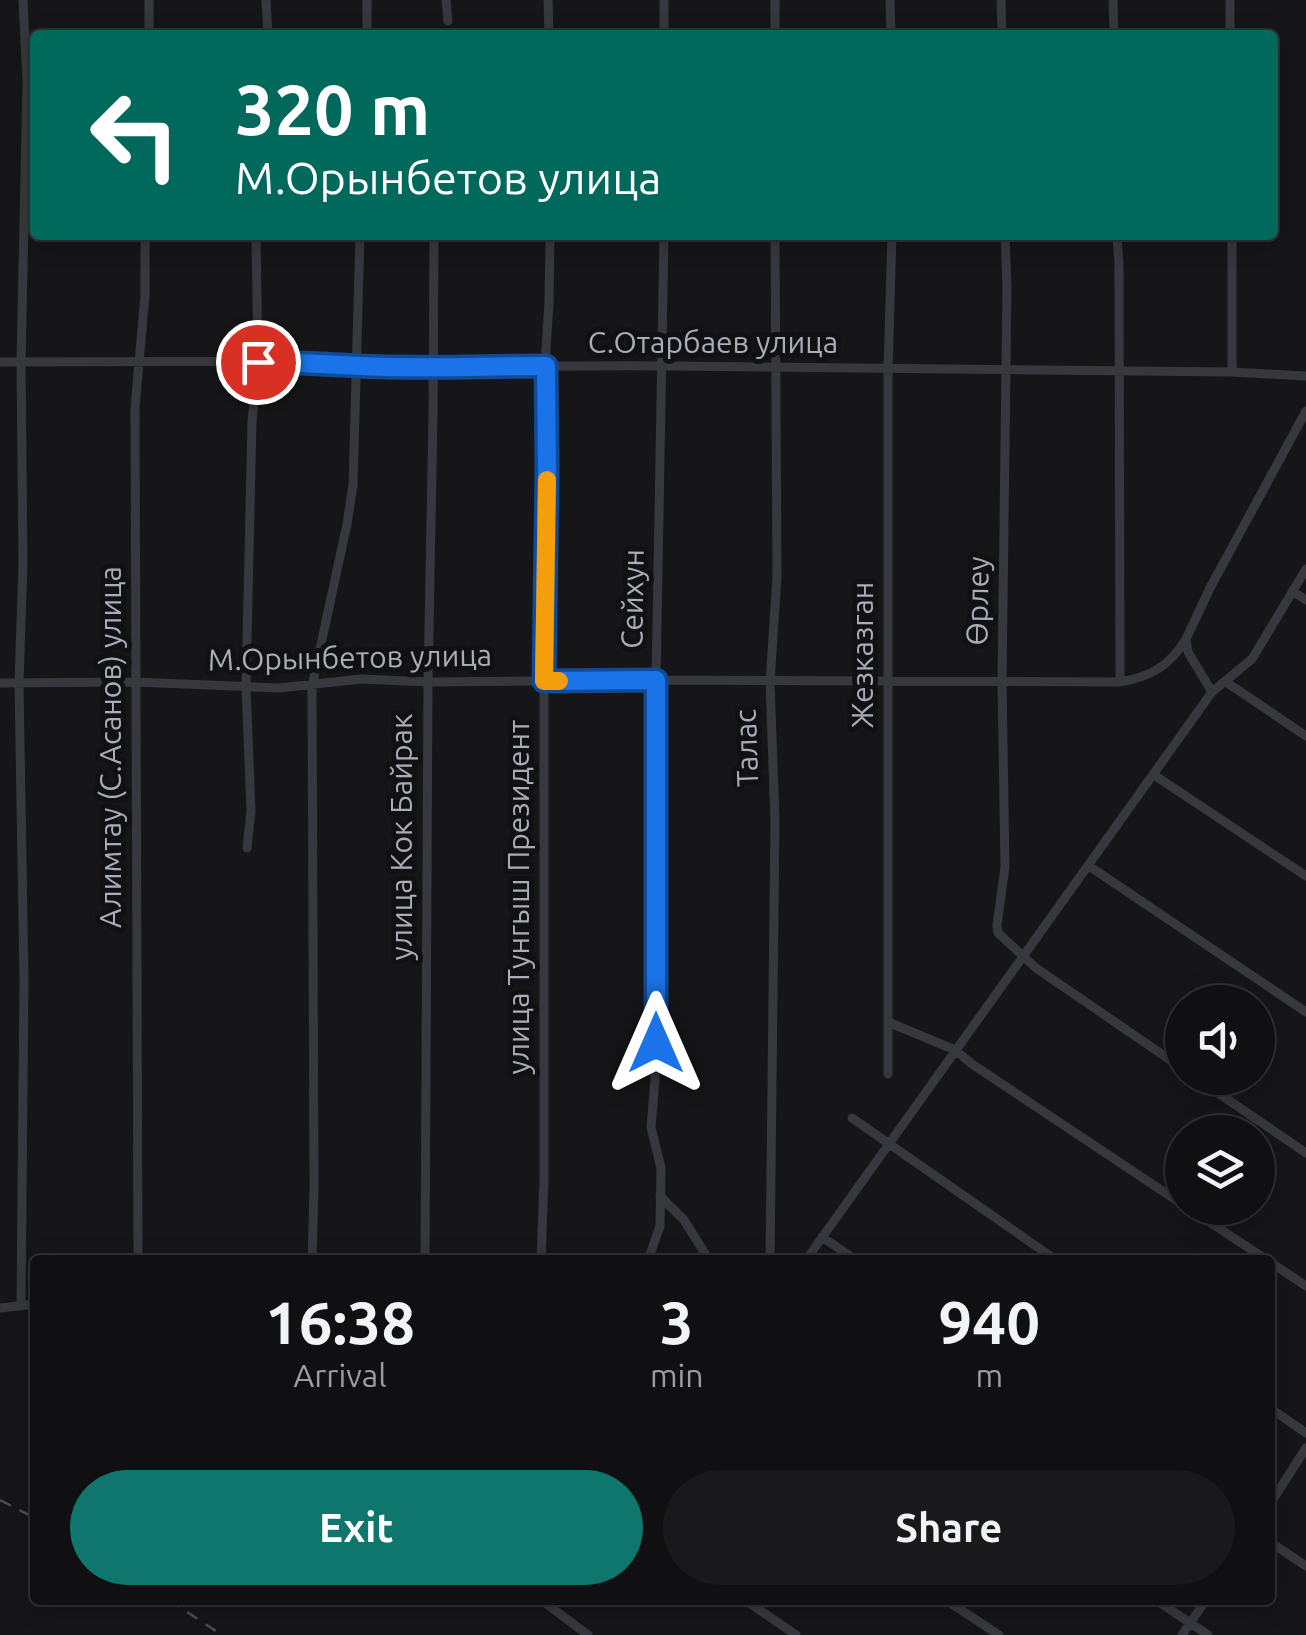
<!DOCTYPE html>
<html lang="en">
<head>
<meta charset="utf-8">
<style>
	body { margin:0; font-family:Ubuntu,sans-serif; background:#19191b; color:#f1f3f6; height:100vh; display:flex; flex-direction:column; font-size:38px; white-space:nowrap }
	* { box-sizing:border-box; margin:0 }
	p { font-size:32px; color:#9c9d9f }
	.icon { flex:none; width:55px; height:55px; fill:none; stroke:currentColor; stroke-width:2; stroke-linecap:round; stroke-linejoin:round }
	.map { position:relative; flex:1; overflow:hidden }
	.panel { position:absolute; left:30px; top:1255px; width:1245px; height:350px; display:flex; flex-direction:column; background:#101012; border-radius:10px; box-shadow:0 5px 25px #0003,0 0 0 2px #303032 }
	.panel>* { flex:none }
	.banner { position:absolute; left:30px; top:30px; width:1248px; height:210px; border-radius:10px; box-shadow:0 5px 25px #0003,0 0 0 2px #303032; background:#00695c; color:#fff; overflow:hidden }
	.buttons { position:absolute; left:1165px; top:985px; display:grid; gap:20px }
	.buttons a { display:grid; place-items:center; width:110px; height:110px; border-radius:50%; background:#101012; box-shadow:0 5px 25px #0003,0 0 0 2px #303032; font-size:50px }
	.pin { position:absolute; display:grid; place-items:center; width:85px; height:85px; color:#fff; margin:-42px; border:5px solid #fff; border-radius:50%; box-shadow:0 2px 10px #0007 }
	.me { position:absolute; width:110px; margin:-55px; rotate:0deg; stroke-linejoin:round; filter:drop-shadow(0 0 8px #0008) }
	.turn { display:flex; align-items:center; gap:35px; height:210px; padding:0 40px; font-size:45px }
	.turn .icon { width:130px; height:130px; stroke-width:2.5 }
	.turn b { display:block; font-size:70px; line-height:85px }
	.eta { display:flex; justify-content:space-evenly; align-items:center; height:170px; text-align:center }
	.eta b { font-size:60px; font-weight:600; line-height:70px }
	.action { display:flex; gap:20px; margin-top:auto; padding:20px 40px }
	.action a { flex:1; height:115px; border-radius:60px; background:#0f766e; color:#fff; font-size:40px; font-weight:600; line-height:115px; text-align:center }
	.action a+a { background:#19191b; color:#f1f3f6 }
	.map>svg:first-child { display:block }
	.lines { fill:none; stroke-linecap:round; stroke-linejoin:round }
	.minor { stroke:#37383d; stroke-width:9 }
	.rail { stroke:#4a4c52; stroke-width:2.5; stroke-dasharray:12 10; stroke-linecap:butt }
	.route-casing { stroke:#114b97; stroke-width:25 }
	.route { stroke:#1a73e8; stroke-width:18 }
	.slow { stroke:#f59e0b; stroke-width:18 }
	.labels { text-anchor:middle; stroke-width:10; stroke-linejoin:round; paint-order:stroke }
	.street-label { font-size:30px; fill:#a8adb8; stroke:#111113 }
</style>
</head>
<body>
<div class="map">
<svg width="1306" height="1635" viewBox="0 0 1306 1635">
	<rect width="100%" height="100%" fill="#161618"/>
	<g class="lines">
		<path class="minor" d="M266,0L268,35
			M446,0L448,21
			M548,0L549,35
			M664,0V35
			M890,0L891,35
			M1001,0L1002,35
			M1113,0L1114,35
			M1230,0V35
			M149,35V0
			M367,35V0
			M775,35V0
			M1005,235L1007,287L1002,682L1005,867L997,925L998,933L1036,968L1182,1068
			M1117,235L1119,264L1120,682
			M0,362L312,361C431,372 550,364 669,366C857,368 1044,370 1232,372L1306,376
			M1232,372V235
			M1292,591L1306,600
			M1226,682L1306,736
			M0,683L136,682L279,688L361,679L428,682L656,680L1120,682C1150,677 1170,666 1186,639
			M1212,692L1188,652L1186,639L1210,588L1306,411
			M1154,775L1306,876
			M247,848L251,811L246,686L252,421L258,362L256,235
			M1089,866L1306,1012
			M888,1022L955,1050L972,1064L1182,1204
			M888,1074V369L892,235
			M1196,1078L1306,1153
			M852,1118L1056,1260
			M660,1196L684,1220L709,1260
			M1188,1208L1267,1260
			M822,1237L856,1260
			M138,1260L135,408L145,295V235
			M312,1260L314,1188L312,686L347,524L353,485L360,235
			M425,1260L428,682L433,415L434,235
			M541,1260L544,1179V681L547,471L545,366L549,302L550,235
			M648,1260L660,1226L661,1168L651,1127L655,1080L656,680L664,235
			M770,1260L775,821L770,682L777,577L775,235
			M806,1260L1212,692L1252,659L1306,569
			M1270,1262L1306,1286
			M21,1306L24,979L19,683L23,563L21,362L27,82L23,0
			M0,1308L35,1304
			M1270,1408L1306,1433
			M1270,1504L1306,1448
			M1270,1542L1306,1566
			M745,1600L796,1635
			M946,1600L999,1635
			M1156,1600L1208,1635
			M548,1605L588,1635
			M1182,1635L1206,1600"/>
		<path class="rail" d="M0,1500L35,1518
			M169,1600L222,1635"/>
	</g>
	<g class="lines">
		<defs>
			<path id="route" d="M258,362C292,362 325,364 359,366C421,369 483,366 546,366L547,471L544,681L656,680V1043"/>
		</defs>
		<use href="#route" class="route-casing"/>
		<use href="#route" class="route"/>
		<path class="slow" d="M547,480L544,681H559"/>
	</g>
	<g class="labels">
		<g class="street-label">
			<text x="713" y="353">С.Отарбаев улица</text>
			<text transform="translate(633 599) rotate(-89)" y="10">Сейхун</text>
			<text transform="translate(978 601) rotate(-89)" y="10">Өрлеу</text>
			<text transform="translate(863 655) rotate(-90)" y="10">Жезказган</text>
			<text transform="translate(350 658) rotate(-1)" y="10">М.Орынбетов улица</text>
			<text transform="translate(111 747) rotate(-90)" y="10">Алимтау (С.Асанов) улица</text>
			<text transform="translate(747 748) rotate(-92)" y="10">Талас</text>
			<text transform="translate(402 837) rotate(-90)" y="10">улица Кок Байрак</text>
			<text transform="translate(519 897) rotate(-90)" y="10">улица Тунгыш Президент</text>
		</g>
	</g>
</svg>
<div class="buttons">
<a><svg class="icon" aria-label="sound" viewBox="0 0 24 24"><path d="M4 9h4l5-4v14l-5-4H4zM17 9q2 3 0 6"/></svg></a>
<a><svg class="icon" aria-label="layers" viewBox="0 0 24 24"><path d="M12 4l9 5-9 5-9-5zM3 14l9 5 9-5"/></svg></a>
</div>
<div class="pin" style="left:258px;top:362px;background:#d93025"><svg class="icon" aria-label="arrive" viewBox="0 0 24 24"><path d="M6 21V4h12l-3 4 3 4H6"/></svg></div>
<svg class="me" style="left:656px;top:1043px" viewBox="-20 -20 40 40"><path d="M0-17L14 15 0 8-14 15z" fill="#1a73e8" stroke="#fff" stroke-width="4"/></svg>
<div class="banner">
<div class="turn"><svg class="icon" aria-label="left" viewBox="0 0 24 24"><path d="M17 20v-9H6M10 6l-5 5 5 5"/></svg><div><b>320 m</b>М.Орынбетов улица</div></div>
</div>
<section class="panel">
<div class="eta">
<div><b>16:38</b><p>Arrival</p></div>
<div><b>3</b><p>min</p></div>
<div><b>940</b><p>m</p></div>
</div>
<div class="action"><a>Exit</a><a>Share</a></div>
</section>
</div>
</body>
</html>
